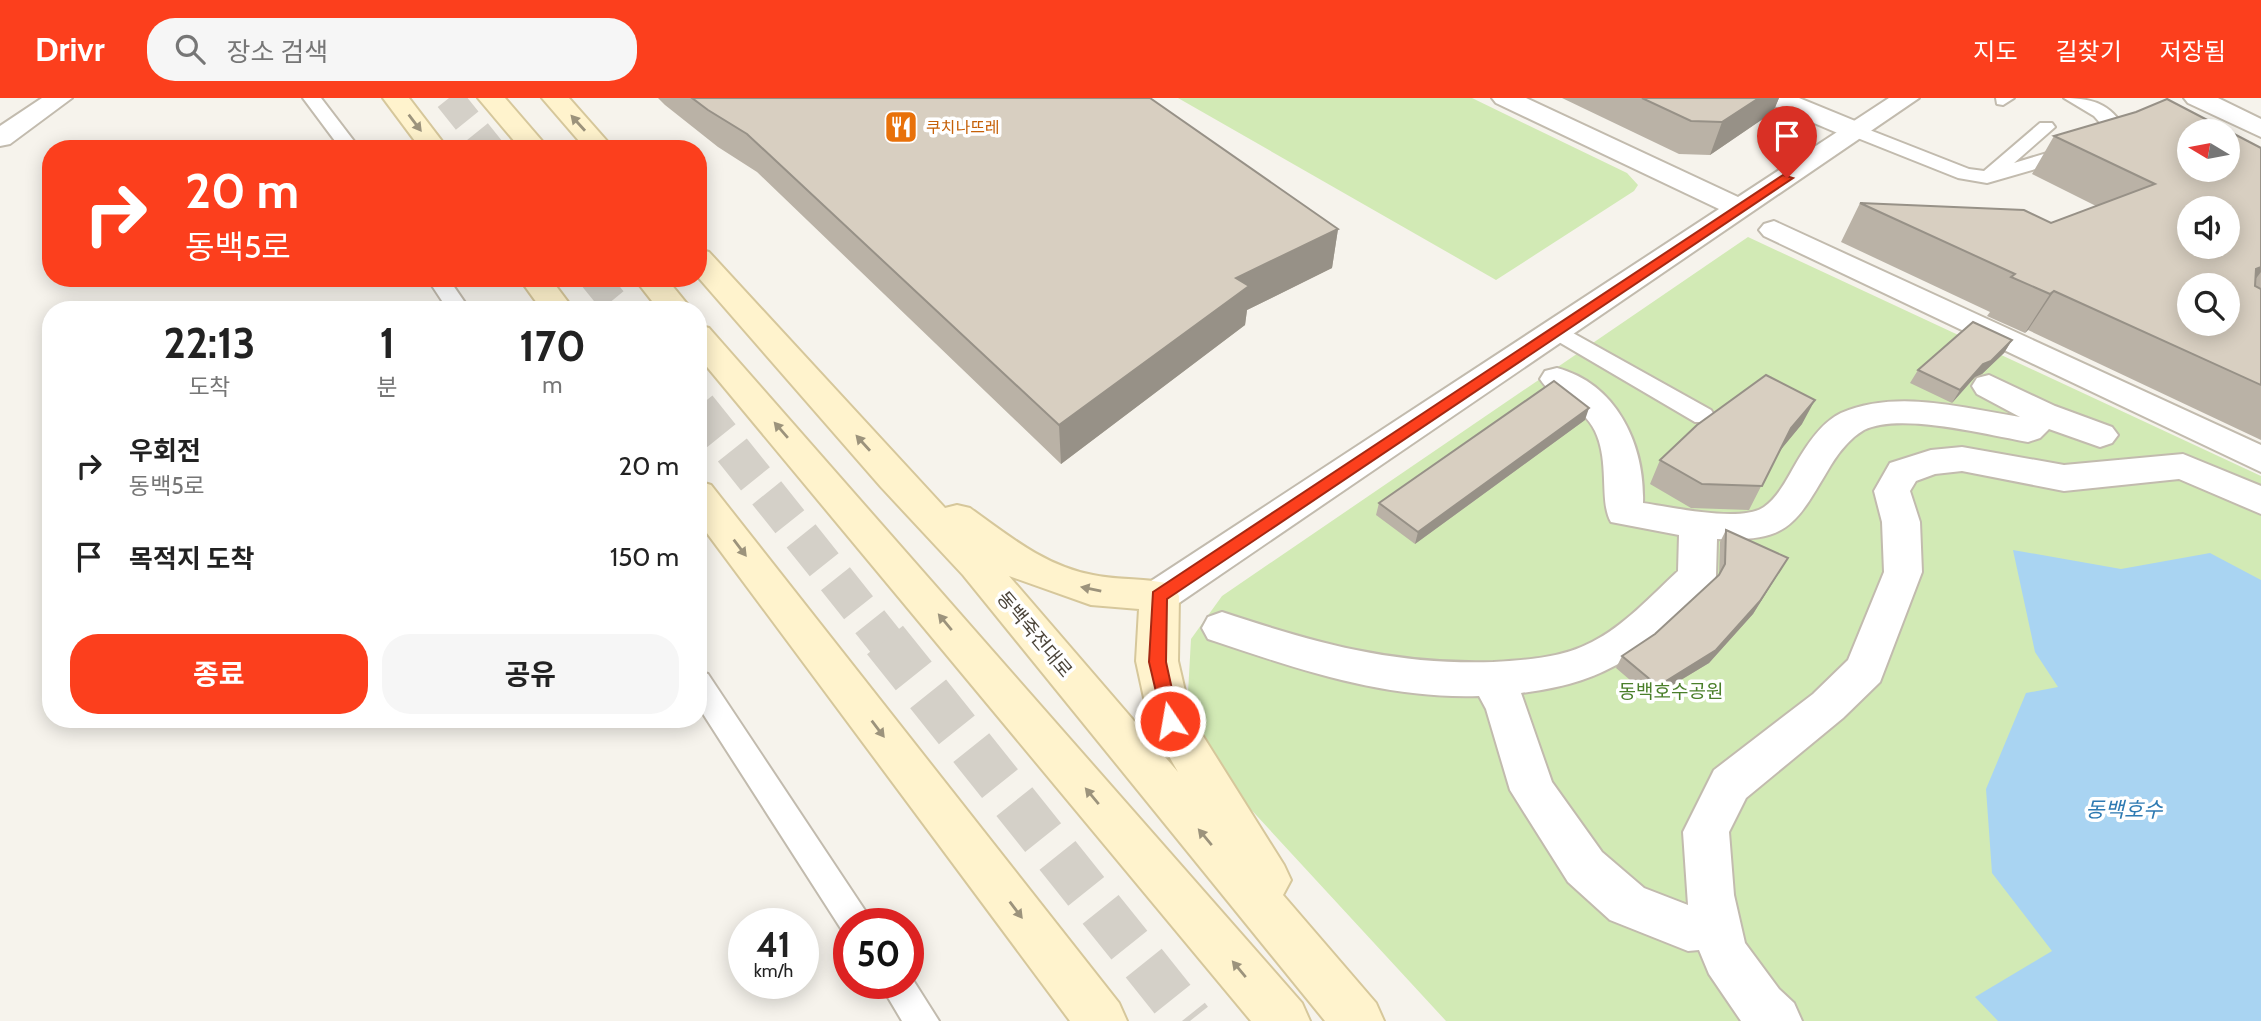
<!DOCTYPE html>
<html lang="ko">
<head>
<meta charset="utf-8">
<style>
	body { margin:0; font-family:Cabin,"Noto Sans KR",sans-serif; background:#f6f6f6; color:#222; height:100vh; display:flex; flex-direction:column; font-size:26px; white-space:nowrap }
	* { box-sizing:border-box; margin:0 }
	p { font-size:23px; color:#767676 }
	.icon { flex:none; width:38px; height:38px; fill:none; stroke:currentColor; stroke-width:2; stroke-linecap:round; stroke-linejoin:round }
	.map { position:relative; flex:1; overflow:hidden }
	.sheet { position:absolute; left:42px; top:203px; width:665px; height:427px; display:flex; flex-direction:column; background:#fff; border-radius:28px; box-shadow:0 4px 18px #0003 }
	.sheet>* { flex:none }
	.banner { position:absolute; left:42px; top:42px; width:665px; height:147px; border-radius:28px; box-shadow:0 4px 18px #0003; background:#fc3f1d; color:#fff; overflow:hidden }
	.needle { width:46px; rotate:280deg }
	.controls { position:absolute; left:2177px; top:21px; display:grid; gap:14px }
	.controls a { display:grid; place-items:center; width:63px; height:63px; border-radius:50%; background:#fff; box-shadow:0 4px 18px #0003; font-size:35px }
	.speed { position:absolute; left:728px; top:810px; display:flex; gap:14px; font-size:35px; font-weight:700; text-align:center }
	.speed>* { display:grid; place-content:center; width:91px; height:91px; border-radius:50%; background:#fff; box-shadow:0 4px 18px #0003; line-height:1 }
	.speed small { font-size:18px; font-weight:400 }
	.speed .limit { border:10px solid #d22; background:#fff; color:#111 }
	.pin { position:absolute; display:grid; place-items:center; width:60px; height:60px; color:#fff; margin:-72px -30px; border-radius:50% 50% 50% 0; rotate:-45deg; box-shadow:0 0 7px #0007 }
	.pin .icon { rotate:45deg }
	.me { position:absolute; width:77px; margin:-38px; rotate:348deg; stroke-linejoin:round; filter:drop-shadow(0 0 5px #0008) }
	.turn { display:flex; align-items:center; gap:24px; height:147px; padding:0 28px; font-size:32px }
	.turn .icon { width:91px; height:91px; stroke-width:2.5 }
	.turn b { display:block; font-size:49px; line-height:60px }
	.eta { display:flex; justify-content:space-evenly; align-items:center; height:119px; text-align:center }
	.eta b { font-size:42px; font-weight:700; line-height:49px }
	.action { display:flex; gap:14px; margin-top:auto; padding:14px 28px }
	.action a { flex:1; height:80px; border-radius:28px; background:#fc3f1d; color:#fff; font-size:28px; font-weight:700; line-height:80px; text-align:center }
	.action a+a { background:#f6f6f6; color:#222 }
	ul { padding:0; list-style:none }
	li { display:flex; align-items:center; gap:21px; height:91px; padding:0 28px }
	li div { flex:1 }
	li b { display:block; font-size:26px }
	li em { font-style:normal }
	header { display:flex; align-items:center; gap:42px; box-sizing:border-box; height:98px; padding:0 35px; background:#fc3f1d; color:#fff }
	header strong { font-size:33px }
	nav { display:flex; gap:38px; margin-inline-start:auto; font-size:24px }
	.search { width:490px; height:63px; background:#f6f6f6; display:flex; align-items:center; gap:18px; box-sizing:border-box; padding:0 24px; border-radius:28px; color:#767676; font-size:26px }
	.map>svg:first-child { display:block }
	.green { fill:#d2eab5 }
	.water { fill:#a9d4f2 }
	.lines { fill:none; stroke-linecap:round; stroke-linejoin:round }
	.secondary-tunnel-far2 { stroke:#d4d0c8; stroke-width:29; stroke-dasharray:29 15; stroke-linecap:butt }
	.secondary-tunnel-far1 { stroke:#d4d0c8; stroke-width:37; stroke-dasharray:37 18; stroke-linecap:butt }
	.secondary-tunnel { stroke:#d4d0c8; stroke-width:46; stroke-dasharray:46 23; stroke-linecap:butt }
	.service-casing { stroke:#c2bbae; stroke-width:4 }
	.pedestrian-casing { stroke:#c2bbae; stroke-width:4 }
	.minor-casing { stroke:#c2bbae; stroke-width:4 }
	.tertiary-casing { stroke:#c2bbae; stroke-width:4 }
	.secondary-casing { stroke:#d6c79b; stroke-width:4 }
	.service { fill:#fff; fill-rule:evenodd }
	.pedestrian { fill:#fff; fill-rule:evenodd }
	.minor { fill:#fff; fill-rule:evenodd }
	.tertiary { fill:#fff; fill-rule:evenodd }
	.secondary { fill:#fff3cd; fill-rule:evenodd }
	.wall { fill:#bab2a6 }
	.shaded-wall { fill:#979187 }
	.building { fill:#d8cfc1; stroke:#979187; stroke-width:2; fill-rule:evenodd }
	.oneway { fill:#9c937c }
	.route { fill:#fc3f1d; stroke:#a42913; stroke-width:2 }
	.labels { text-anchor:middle; stroke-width:7; stroke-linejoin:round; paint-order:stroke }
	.far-food-label { font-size:16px; fill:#c56008; stroke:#fff; text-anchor:start }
	.street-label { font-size:19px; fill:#4b4439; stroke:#fff }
	.park-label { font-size:19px; fill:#4a7f2a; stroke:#fff }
	.water-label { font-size:21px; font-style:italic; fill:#2e7ab2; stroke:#fff }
</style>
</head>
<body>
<header>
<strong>Drivr</strong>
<div class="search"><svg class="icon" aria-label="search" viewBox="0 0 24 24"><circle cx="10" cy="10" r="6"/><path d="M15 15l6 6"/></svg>장소 검색</div>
<nav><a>지도</a><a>길찾기</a><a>저장됨</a></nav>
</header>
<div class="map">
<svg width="2261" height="923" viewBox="0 0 2261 923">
	<rect width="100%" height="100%" fill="#f6f3ec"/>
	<path class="green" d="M1178,0H1472L1627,75L1638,87L1634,93L1496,182Z
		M1748,139L2261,378V923H1446L1221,679L1187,613L1191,541L1222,498Z"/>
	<path class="water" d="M2013,452L2121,471L2210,455L2261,482V923H1998L1975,899L2052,853L1992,775L1986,691L2026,595L2058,589L2035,554Z"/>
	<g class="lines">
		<path class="secondary-tunnel-far2" d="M449,0L490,51
			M594,180L620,212"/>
		<path class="secondary-tunnel-far1" d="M698,309L886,544"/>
		<path class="secondary-tunnel" d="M885,542L1190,923"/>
		<defs>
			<path id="service" d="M303,0H321L360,51H341Z
				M1996,0H2014L2003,7L1997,6Z
				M2064,0C2096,0 2114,8 2129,38L2112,49L1987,85L1958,80L1850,37L1847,33L1856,28L1862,29L1969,71L1984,73L2040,25H2052L2055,29L2014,65L2110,36L2094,18Z
				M427,180H448L470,212H448Z
				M1555,225L1711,312L1715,318L1711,324H1695L1547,237L1544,232L1547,227Z
				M698,573L708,576L874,826H849V838L845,837L698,608Z
				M908,874L939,923H902L880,886H908Z"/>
			<path id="pedestrian" d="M1774,123L2261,347V374L1764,138L1759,132L1764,126Z
				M1557,270C1617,286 1645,347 1643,405C1670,409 1742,425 1764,409C1781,397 1790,374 1801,357C1811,341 1824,323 1841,315C1898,291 1962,310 2020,319L1977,296L1972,288L1977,280L1989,277L2055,308L2112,329L2118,337L2112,345L2100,349L2049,331L2040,340L2028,344C1988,337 1900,314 1864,332C1850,340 1839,354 1831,367C1796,425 1791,444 1717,441L1716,478L1711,488C1647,551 1613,584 1521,595L1552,684L1602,754L1644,790L1688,807L1683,734L1714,672L1813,596L1848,562L1884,474L1882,424L1874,393L1890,365L1931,352L1962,349L2064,367L2183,356L2261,388V416L2179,381L2064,393L1962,373L1935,376L1916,383L1910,393L1920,424L1922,474L1880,584L1843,620L1746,700L1729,734L1734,797L1745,845L1779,891L1794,905L1802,923H1741L1709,876L1699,852L1688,853L1610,822L1568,784L1510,692L1486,611L1479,598C1383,601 1297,571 1208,541L1202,530L1208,519L1222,514C1316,545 1392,567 1493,564C1526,562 1562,560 1592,544C1624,528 1651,498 1678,473L1679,437L1611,424C1599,404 1610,364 1595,333C1582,306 1553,302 1540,281L1545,273Z"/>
			<path id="minor" d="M1763,0H1799L1865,27L1869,33L1865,39H1847L1767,5Z"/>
			<path id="tertiary" d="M42,0H72L10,46L0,48V28Z
				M1492,0H1526L1738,99L1889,0H1919L1173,509L1159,513L1145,509L1139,498L1145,487L1719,111L1496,5Z
				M2184,0H2218L2261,21V39L2188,5Z"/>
			<path id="secondary" d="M383,0H409L448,51H421Z
				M478,0H505L549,51H521Z
				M542,0H569L614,51H586Z
				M698,151L709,154L945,410L957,407L970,410C1009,438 1045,468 1093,477C1119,483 1147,479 1173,487L1179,498L1178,563L1191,619L1284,767L1291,782L1283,797L1376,905L1384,923H1325L963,477L881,389L698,179ZM1009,478L1091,507L1139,511L1136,563L1149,623L1178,674Z
				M519,180H550L574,212H542Z
				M634,180H666L692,212H659Z
				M698,227L709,230L1302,905L1310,923H1251L698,258Z
				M698,383L711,387L1119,905L1127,923H1070L698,423Z"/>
		</defs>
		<use href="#service" class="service-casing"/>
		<use href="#pedestrian" class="pedestrian-casing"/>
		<use href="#minor" class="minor-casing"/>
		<use href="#tertiary" class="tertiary-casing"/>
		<use href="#secondary" class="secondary-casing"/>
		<use href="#service" class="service"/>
		<use href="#pedestrian" class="pedestrian"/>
		<use href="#minor" class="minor"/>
		<use href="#tertiary" class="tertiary"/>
		<use href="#secondary" class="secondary"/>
	</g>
	<path class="wall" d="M658,0H1150L1338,131L1332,170L1247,212L1245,227L1061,366L757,74L718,49L665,7Z
		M1562,0H1779L1773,14L1710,57L1679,56Z
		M2054,38L2261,50V342L2028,232L2025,235L1987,218L1990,214L1841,144L1860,105L2051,125L2096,108L2032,76Z
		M2012,242L2004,255L1982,276L1975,279L1952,305L1910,285L1918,272Z
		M1585,322L1415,446L1376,417L1379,405Z
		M1802,326L1779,353L1749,412L1691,410L1650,386L1660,362Z
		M1726,432L1788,460L1753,516L1709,565L1651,600L1616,570L1622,558L1655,536L1719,478L1720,444Z"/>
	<path class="shaded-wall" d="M1759,0H1779L1773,14L1710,57L1722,24Z
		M1338,131L1332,170L1247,212L1245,227L1061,366L1059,327L1236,180Z
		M2261,169V174L2236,206L2256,171Z
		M2054,193L2028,232L2025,235L2050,196Z
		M2012,242L2004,255L1982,276L1975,279L1952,305L1960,292L1983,266Z
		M1815,302L1802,326L1779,354L1791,330Z
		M1589,310L1585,322L1415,446L1418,434Z
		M1788,460L1753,516L1709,565L1651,600L1658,588Z"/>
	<path class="building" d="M692,0H1150L1338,131L1236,180L1249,188L1059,327L747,36L708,12Z
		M1642,0H1759L1722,24L1691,23Z
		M2167,1L2261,50V169L2256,171L2255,188L2261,191V287L2054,193L2050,196L2011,179L2015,176L1860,105L2024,112L2051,125L2155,86L2054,38L2136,14ZM2189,33H2228V72H2189ZM2189,110H2228V149H2189ZM2189,187H2228V226H2189Z
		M1973,224L2012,242L1991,263L1983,266L1960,292L1918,272Z
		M1766,277L1815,302L1791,330L1762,388L1702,386L1660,362L1697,327Z
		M1554,283L1589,310L1418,434L1379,405Z
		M1726,432L1788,460L1760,503L1716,552L1658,588L1622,558L1655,536L1719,477L1725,466Z"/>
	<defs><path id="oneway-solid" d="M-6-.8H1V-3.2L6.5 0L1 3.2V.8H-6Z" transform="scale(1.75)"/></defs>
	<g class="oneway">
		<use href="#oneway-solid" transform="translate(415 25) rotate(53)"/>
		<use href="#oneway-solid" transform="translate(578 25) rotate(-132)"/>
		<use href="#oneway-solid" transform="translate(781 332) rotate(-131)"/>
		<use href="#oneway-solid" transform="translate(863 345) rotate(-132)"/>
		<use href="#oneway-solid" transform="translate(740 450) rotate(53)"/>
		<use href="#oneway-solid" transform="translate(1091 491) rotate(-168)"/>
		<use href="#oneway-solid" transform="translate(945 524) rotate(-130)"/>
		<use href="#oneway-solid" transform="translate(878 631) rotate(53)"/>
		<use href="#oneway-solid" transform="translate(1092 698) rotate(-130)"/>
		<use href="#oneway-solid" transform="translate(1205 739) rotate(-130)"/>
		<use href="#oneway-solid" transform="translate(1016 812) rotate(53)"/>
		<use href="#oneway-solid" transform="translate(1239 871) rotate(-130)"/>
	</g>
	<path class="route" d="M1783,77L1793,80L1167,501L1166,564L1179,623L1176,628H1164L1149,564L1153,494Z"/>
	<defs>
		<symbol id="restaurant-square" viewBox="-11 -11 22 22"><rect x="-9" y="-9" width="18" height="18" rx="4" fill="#e8710a" stroke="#fff"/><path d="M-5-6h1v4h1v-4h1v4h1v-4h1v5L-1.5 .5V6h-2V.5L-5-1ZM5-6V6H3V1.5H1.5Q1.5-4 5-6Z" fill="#fff"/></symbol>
	</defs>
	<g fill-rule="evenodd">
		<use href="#restaurant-square" x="882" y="10" width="38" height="38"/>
	</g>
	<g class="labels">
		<g class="far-food-label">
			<text x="926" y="35">쿠치나뜨레</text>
		</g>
		<g class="street-label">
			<text transform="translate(1035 536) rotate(50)" y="7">동백죽전대로</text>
		</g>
		<g class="park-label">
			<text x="1671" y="600">동백호수공원</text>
		</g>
		<g class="water-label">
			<text x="2124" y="719">동백호수</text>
		</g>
	</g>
</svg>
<div class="controls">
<a><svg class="needle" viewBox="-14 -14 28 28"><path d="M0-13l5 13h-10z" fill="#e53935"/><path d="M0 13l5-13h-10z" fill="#767676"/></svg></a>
<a><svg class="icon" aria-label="sound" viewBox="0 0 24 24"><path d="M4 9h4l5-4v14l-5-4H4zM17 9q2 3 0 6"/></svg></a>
<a><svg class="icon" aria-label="search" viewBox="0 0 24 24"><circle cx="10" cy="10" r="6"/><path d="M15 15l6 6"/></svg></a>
</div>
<div class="speed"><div>41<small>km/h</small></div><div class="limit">50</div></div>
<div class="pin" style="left:1787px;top:80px;background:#d93025"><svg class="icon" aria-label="arrive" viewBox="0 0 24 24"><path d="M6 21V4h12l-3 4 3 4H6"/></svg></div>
<svg class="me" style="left:1170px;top:623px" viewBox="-20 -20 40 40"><circle r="17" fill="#fc3f1d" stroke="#fff" stroke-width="3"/><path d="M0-11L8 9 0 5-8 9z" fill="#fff"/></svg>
<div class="banner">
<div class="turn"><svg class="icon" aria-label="right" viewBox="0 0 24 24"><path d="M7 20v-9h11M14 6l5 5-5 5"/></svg><div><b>20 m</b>동백5로</div></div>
</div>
<section class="sheet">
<div class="eta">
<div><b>22:13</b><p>도착</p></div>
<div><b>1</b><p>분</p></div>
<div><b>170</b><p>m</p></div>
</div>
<ul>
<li><svg class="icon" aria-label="right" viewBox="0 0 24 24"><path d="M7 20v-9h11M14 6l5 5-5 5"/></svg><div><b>우회전</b><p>동백5로</p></div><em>20 m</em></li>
<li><svg class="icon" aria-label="arrive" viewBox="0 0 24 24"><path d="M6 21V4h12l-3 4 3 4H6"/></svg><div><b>목적지 도착</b></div><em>150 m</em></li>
</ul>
<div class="action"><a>종료</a><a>공유</a></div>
</section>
</div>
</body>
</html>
